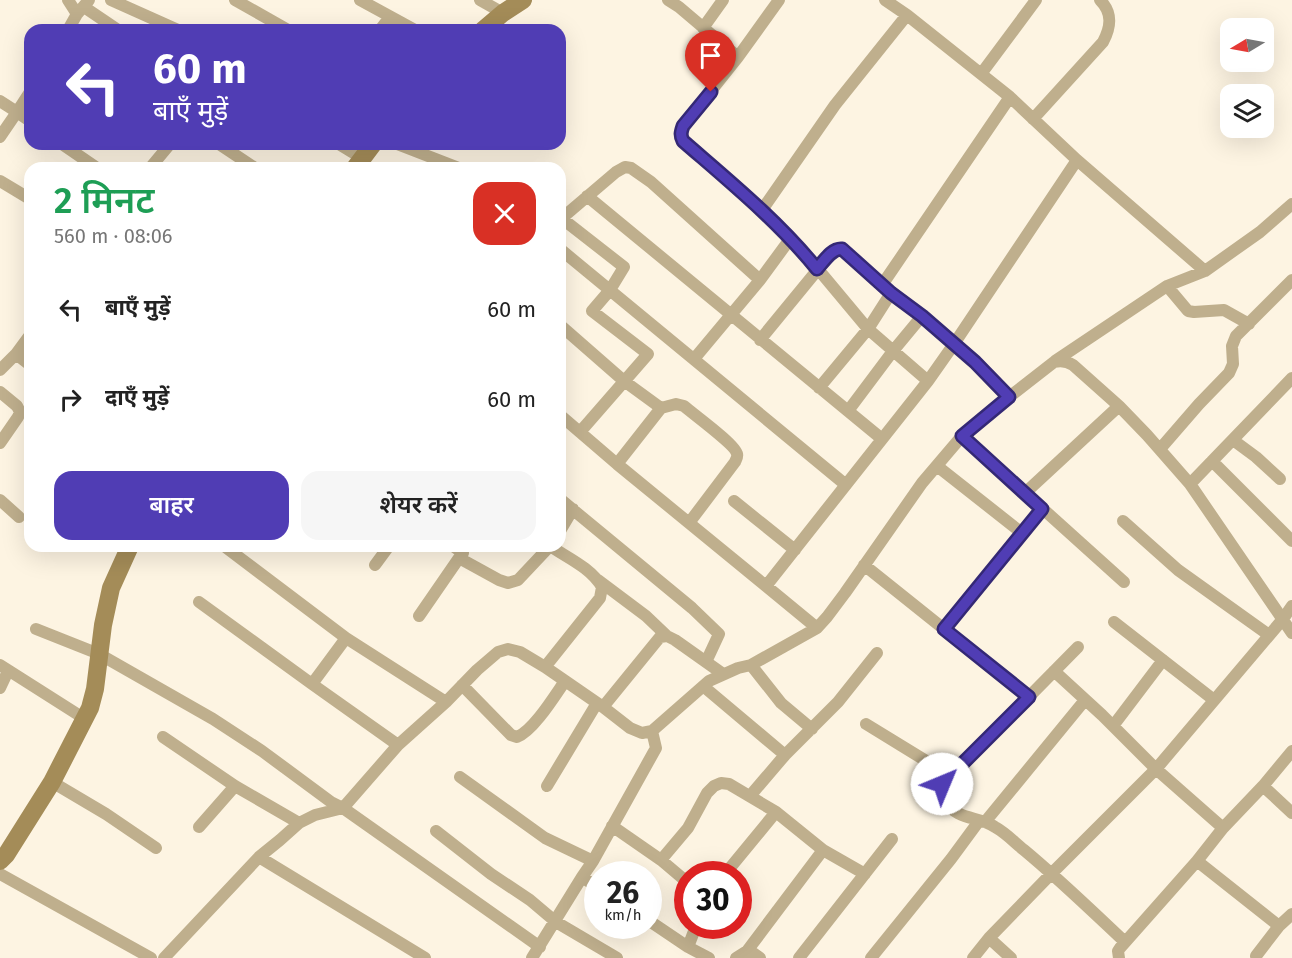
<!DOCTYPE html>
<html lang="hi">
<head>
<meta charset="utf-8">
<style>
	body { margin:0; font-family:"Fira Sans","Noto Sans Devanagari",sans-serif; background:#f6f6f6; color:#222; height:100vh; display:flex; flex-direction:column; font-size:22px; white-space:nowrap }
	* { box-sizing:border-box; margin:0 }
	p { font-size:20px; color:#767676 }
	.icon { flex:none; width:33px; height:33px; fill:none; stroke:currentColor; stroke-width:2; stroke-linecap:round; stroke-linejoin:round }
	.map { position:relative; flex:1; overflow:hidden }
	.sheet { position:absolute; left:24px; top:162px; width:542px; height:390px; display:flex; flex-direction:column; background:#fff; border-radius:18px; box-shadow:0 6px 24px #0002 }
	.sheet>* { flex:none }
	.guide { position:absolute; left:24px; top:24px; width:542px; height:126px; border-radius:18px; box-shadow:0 6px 24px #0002; background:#503db4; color:#fff; overflow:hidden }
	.needle { width:39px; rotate:260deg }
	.controls { position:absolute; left:1220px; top:18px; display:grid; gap:12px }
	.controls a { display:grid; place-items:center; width:54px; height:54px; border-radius:12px; background:#fff; box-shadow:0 6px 24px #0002; font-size:30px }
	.speed { position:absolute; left:584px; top:861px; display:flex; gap:12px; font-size:30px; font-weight:700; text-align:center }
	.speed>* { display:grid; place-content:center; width:78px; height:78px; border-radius:50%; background:#fff; box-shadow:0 6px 24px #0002; line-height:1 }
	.speed small { font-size:15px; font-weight:400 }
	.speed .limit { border:9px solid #d22; background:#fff; color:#111 }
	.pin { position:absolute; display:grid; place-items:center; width:51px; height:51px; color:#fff; margin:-62px -26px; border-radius:50% 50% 50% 0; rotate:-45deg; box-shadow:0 0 6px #0007 }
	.pin .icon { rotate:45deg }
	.me { position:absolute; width:66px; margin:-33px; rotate:45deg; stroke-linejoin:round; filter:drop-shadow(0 0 4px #0008) }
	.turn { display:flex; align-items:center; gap:21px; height:126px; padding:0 30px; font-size:27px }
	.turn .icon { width:78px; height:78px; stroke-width:2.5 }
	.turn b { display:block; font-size:42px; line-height:51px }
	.round { display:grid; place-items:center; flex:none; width:63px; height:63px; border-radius:18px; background:#f6f6f6 }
	.headline { display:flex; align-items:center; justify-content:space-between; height:102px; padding:0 30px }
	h1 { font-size:36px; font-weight:600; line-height:45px; color:#1e9e55 }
	.button { display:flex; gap:12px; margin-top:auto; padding:12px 30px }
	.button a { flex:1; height:69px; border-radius:18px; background:#503db4; color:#fff; font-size:24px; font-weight:600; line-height:69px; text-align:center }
	.button a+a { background:#f6f6f6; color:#222 }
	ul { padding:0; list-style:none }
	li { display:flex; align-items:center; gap:18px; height:90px; padding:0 30px }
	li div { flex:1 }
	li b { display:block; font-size:22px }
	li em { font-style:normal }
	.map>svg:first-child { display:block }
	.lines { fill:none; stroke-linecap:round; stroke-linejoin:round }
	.street { stroke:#bfaf8d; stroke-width:12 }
	.secondary { stroke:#a48c58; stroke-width:18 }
	.route-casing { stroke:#342875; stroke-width:15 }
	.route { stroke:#503db4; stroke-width:10 }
</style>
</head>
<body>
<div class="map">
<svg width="1292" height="958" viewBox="0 0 1292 958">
	<rect width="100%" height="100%" fill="#fdf4e2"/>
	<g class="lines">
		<path class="street" d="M68,0L77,14
			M111,0L178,30
			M235,0L288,30
			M360,0L415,30
			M480,0L503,13
			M668,0L679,7L738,57
			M779,0L738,57L683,126C681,132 680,135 683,141L762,210L807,256L868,329L928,381
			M885,0L907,15L1010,97L1077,160L1205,271
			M84,7L118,30
			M703,28L723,0
			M68,30L77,14L89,0
			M380,30L390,17
			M981,74L1036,0
			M30,92L17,112L30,121
			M0,101L17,112L0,137
			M1033,119L1103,42C1111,27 1113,13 1100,0
			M62,144L97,168
			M219,144L255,168
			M339,144L362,158
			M397,144L459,168
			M150,168L170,144
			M0,181L30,199
			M587,196L882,439
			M762,210L835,105L907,15
			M560,217L624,267L610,290L592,311L648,354L580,432
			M562,218L616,172L625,167L631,168L651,182L760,280
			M560,249L846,485
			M882,285L1010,97
			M1167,286L1188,311L1194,312L1224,310L1249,324
			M560,325L624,381L661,408L617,464
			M760,340L833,251L837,249H842L891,293L922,316L975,362L1009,397
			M16,354L30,365
			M694,359L760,280L790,239
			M1055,361L1167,286L1205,271L1260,232L1292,204
			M0,370L16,354L30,335
			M819,388L868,329L891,293
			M0,392L17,406L20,412L18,417L0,443
			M661,408L676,404L684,406C693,414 736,445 737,454C738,457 736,459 735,462L689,523
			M848,411L893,351L922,316
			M560,415L617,464L766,586L928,381L954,344L1077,160
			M962,436L1124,582
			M1233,440L1256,457L1280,479
			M1160,449L1199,404L1229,373L1233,364L1232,346L1236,336L1292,280
			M1212,461L1292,541
			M937,466L1022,533
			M1190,484L1292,378
			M1025,493L1119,406
			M560,499L692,608L719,634L706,662
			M0,500L19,517
			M734,501L795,550
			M1123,521L1178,570L1269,635
			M560,531L573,509
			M224,546L346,638L446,702
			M453,546L463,553L459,558L499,580L508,583L518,580L550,546
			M550,546C568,558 591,568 602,587L600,598L545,667L603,707L630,728L642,733L652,731L709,681L738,668L751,665L781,703L812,729
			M375,565L389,546
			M864,565L1029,697
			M598,580L646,616L667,636
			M766,586L817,628
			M199,602L312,684L398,745
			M419,616L459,558
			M1114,622L1214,700
			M36,629L99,654L213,719L262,751L331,802L343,808L540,947
			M944,629L1042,509
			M0,665L85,719
			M751,665L817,628L827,617L845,593L922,483L962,436L1009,397L1054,362C1062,360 1067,361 1073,365L1119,406L1147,435L1190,484L1292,633
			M1054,671L1102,715L1156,769L1223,828
			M312,684L346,638
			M462,685L511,735L517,737C533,731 554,697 565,681
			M703,686L785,755
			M0,688L8,671
			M603,707L660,637L667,636L675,640L723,674
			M866,724L941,770C947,780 937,790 944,800C959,822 977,815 995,827C1006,833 1014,842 1024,850C1059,879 1092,911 1125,942
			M1113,726L1163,660
			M163,737L235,786L299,823
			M460,777L545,838L593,861
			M52,782L106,814L156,848
			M942,785L1078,647
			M547,786L597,703
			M1263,786L1292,813
			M750,796L785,755L838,702L877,653
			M985,822L1085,700
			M612,826L661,860L687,882
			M199,827L235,786
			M436,831L491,874L530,900L556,922L617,958
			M259,857L425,958
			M661,860L688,828L707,793L714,786L721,783L729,784L776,812L823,850L865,874
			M1197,861L1279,926L1292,914
			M0,874L151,958
			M725,874L776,812
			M582,877L593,861L656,748L652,731
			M648,920L688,947L709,958
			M989,938L1011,958
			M688,947L696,926
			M747,951L823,850
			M1256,956L1279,926
			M164,958L259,857L280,840L299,823L315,815L343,808L398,745L446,702L477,670L498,652L508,649L520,652L545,667
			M532,958L582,877L597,887
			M736,958L747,951L753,953L760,958
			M799,958L892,839
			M871,958L951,859L979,821
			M973,958L989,938L1052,873L1156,769L1283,619L1292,606
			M1119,958L1118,951L1120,948L1197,861L1223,828L1263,786L1292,751"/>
		<path class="secondary" d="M483,30L503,13L523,0
			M355,168L373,144
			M0,861L6,855L52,782L90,708L95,689L103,625L111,588L130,546"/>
	</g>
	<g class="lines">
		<defs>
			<path id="route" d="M711,92L683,126C681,132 680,135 683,141C729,181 778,221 817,269C824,261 832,248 842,249L891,293L922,316L975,362L1009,397L962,436L1042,509L944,629L1029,697L942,784"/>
		</defs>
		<use href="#route" class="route-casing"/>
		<use href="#route" class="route"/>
	</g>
</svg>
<div class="controls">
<a><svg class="needle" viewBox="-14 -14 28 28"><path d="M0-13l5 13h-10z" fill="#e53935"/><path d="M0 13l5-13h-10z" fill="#767676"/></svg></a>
<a><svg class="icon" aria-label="layers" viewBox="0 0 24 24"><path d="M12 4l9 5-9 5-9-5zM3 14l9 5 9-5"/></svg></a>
</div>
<div class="speed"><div>26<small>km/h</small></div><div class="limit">30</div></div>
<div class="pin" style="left:711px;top:92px;background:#d93025"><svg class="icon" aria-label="arrive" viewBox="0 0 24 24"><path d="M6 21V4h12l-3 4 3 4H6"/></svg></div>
<svg class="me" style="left:942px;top:784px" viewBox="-20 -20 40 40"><circle r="19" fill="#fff"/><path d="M0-13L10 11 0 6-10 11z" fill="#503db4"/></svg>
<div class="guide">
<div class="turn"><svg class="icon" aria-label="left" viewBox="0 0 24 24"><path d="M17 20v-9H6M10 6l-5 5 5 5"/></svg><div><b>60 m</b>बाएँ मुड़ें</div></div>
</div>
<section class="sheet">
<div class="headline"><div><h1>2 मिनट</h1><p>560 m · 08:06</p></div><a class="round" style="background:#d93025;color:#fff"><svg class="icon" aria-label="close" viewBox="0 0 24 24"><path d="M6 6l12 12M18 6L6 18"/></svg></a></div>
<ul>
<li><svg class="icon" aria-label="left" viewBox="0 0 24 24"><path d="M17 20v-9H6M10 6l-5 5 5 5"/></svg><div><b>बाएँ मुड़ें</b></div><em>60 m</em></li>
<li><svg class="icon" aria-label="right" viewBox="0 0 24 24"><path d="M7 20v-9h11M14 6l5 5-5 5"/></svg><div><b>दाएँ मुड़ें</b></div><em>60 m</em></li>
</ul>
<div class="button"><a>बाहर</a><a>शेयर करें</a></div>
</section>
</div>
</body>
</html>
